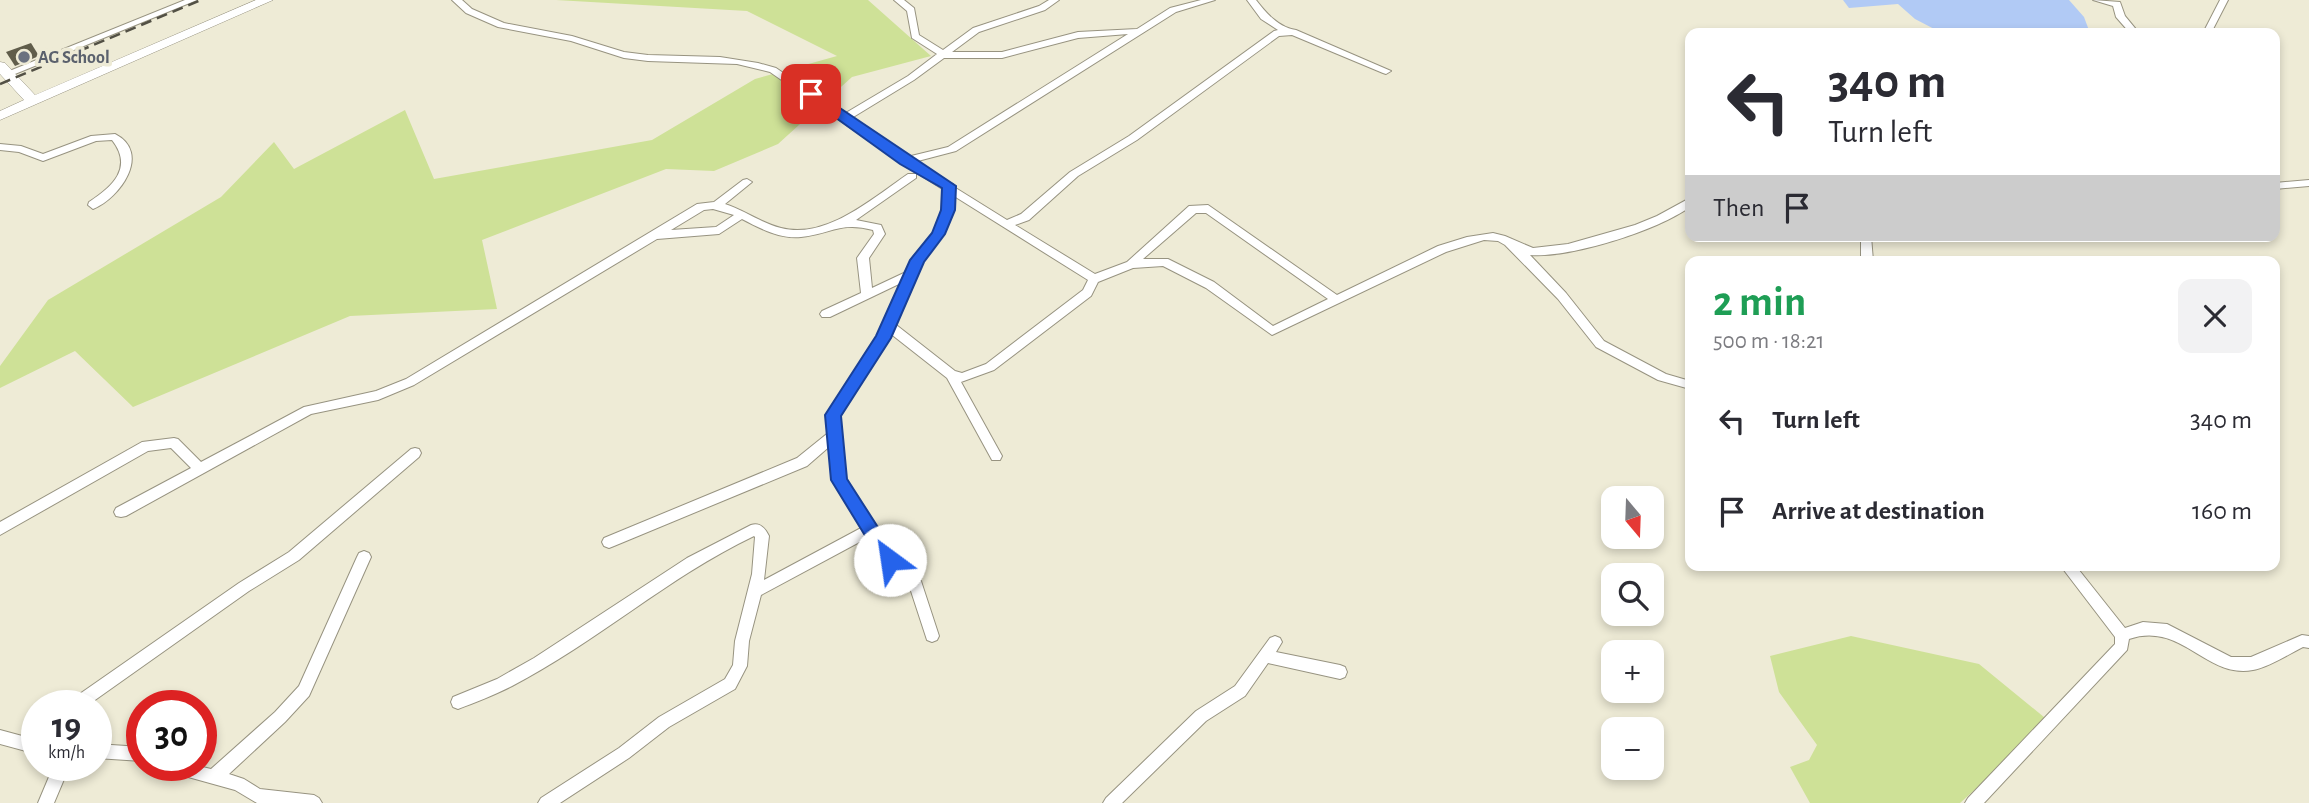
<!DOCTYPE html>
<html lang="en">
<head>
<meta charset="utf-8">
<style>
	body { margin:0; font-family:"Alegreya Sans",sans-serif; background:#f2f2f3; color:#2b2b33; height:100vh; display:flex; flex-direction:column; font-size:26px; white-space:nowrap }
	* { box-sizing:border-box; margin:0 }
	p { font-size:23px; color:#7c7c81 }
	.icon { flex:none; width:38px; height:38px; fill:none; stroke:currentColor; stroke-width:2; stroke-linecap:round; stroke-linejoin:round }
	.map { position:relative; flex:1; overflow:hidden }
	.panel { position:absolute; left:1685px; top:256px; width:595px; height:315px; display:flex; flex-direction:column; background:#fff; border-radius:14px; box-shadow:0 4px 10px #0003 }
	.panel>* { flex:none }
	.guide { position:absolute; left:1685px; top:28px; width:595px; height:214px; border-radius:14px; box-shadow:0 4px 10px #0003; background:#fff; color:#2b2b33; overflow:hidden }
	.needle { width:46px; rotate:161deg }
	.tools { position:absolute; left:1601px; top:486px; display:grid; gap:14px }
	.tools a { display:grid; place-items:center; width:63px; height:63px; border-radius:14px; background:#fff; box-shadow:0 4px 10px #0003; font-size:35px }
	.speed { position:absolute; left:21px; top:690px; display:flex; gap:14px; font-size:35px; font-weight:700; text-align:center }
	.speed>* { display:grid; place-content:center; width:91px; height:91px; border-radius:50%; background:#fff; box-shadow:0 4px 10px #0003; line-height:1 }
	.speed small { font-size:18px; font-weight:400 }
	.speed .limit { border:10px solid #d22; background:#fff; color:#111 }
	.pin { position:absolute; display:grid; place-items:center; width:60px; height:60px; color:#fff; margin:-30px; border-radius:14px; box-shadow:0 4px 10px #0006 }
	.me { position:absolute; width:77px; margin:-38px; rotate:329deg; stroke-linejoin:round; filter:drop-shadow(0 0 5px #0008) }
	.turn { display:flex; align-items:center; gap:24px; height:147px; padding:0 28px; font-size:32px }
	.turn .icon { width:91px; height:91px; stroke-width:2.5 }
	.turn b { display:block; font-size:49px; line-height:60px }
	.then { display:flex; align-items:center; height:66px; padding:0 28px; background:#0003; gap:14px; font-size:26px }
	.round { display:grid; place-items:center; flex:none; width:74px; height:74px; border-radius:14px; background:#f2f2f3 }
	.overview { display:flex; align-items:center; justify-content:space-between; height:119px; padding:0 28px }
	h1 { font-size:42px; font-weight:700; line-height:52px; color:#1e9e55 }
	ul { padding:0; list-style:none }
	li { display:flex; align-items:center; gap:21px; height:91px; padding:0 28px }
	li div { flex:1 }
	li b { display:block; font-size:26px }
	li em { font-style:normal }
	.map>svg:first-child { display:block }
	.green { fill:#cee197 }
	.water { fill:#b1caf5 }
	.building { fill:#605d4b }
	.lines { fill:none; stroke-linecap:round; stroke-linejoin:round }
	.street-casing { stroke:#979380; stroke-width:2 }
	.secondary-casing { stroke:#979380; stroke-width:1 }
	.street { fill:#fff; fill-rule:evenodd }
	.secondary { fill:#fff; fill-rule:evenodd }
	.rail { stroke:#525045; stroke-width:2.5; stroke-dasharray:11 6; stroke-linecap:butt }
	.route { fill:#2563eb; stroke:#184099; stroke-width:2 }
	.worship-dot { fill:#6b7280; stroke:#eeebd6; stroke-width:2.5 }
	.labels { text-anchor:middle; stroke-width:7; stroke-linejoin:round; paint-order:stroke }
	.far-worship-label { font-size:18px; font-weight:bold; fill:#5b616d; stroke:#eeebd6; text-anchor:start }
</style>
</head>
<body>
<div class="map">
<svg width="2309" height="803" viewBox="0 0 2309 803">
	<rect width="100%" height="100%" fill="#eeebd6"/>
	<path class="green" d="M556,0H868L931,56L852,77L778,144L714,171L666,169L482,240L497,309L350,316L133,407L75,351L0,388V366L48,300L221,197L274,142L294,169L405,110L434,179L652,140L755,79L837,56L747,11Z
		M1851,636L1979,664L2050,722L1960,803H1810L1790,767L1809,760L1817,745L1779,692L1770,656Z"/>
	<path class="water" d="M1843,0H2069L2084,17L2090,33H1942L1915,19L1898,4L1849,8Z"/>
	<path class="building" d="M31,43L39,56L15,66L6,52Z"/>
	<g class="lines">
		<defs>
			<path id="street" d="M185,0H197L10,76H4L2,74Z
				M452,0H462L472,9L504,23L572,36L624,52L648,55L720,57L758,63L776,68L844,114L908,76L937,54L912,38L907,11L894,0H904L914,8L919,35L943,50L973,28L1039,6L1049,0H1059L1045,10L979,32L952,52H1002L1078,32L1137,29L1170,8L1201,0H1215L1176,12L956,151L914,162L948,183L953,184L954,187L1007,220L1021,214L1070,172L1129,136L1274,31L1278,30L1261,19L1247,0H1256C1266,13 1279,28 1296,30L1391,71L1386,74L1383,73L1292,35L1279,36L1137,140L1078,176L1029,220L1015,225L1095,274L1127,262L1189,206L1208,205L1337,295L1438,246L1467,237L1493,233L1505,236L1533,248L1568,244L1635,225L1657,216L1690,198V207C1656,231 1571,258 1530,255L1566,293L1604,341L1666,374L1690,381V389L1658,380L1596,347L1558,299L1505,245L1498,241L1484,240L1446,252L1272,335L1206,288L1163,266L1133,268L1098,282L1091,296L994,370L961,382L1002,456L1000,460H992L947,378L891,334L839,415L845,479L873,524L876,525L884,542L921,581L939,636L937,640L932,642L927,640L910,588L874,550L867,538L761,595L749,641L747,666L735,689L669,727L629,758L560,803H538L541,798L619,748L659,717L725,679L733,665L735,641L752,574L755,537L754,536C668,577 597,642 512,686C495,695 476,702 458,709L453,707L451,702L453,697L497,679L534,658L687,558L751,525C760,522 765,528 769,536L764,580L861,528L833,480L830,446L807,466L614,546L609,548L604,546L602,542L604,538L797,458L828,433L827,415L878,337L901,283L830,317H822L820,314L822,311L861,293L857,258L874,234L873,230C841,221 830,234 801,237C780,239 761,229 742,219L719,234L657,239L414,385L378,400L311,414L126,516L121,517L116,516L114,512L116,508L191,468L171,448L148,451L0,535V522L142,442L174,438L178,439L201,462L304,407L376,391L406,379L697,204L714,202L743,180L747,179L752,182L725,204C744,210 761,223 781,228C826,240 873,198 908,174H916V178L856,220L881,225L885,234L869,258L872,288L906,272L913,257L933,234L943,210L944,190L901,163L770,72L737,64L648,61L624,58L571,41L498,27L466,13ZM1128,34L948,147L907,157L850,119L914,80L944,58H1002L1078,38ZM954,196L1088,280L1083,290L986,364L962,373L955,371L895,324L922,262L943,235L953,210ZM713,209L734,215L716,227L671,230L704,210ZM1196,213H1206L1328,299L1273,326L1214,282L1168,259H1143Z
				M2093,0L2120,2L2125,16L2139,33H2130L2116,17L2113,6Z
				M2220,0H2228L2211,33H2203Z
				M115,134C152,153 120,198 93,209L88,205L89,202C112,187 134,168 112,140L96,141L43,161L19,152L0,150V144L21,146L43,154L91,136Z
				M2309,180V186L2275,189V183Z
				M1861,236H1871L1873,261H1861Z
				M415,448L419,449L421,453L419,457L299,560L249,591L88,705H69L71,700L239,583L289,552L411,449Z
				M364,551L369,553L371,557L309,696L285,722L229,774L244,779L260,789L314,795L319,798L322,803H257L235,790L163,770L160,765H194L211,769L275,712L299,686L357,557L359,553Z
				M2060,565H2075L2125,628L2143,622L2167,624L2231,657H2251L2302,635L2309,636V648L2303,647C2289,654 2267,668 2253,670C2206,679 2182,621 2129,639L2127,650L1984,803H1965L1968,798L2115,644V637Z
				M1275,636L1280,638L1282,642L1276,652L1340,665L1345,667L1347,672L1345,677L1340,679L1268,663L1245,696L1206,721L1122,803H1103L1106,798L1196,711L1235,686L1270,638Z
				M0,730L37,740V754L0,744Z
				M96,744L142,747V761L96,758Z
				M54,765H70L54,803H38Z"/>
			<path id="secondary" d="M256,0H273L0,120V111L24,100L0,74V62L5,63L35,95Z"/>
		</defs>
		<use href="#street" class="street-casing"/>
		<use href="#secondary" class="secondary-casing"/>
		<use href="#street" class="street"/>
		<use href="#secondary" class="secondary"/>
		<path class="rail" d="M0,84L201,0"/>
	</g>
	<path class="route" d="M807,92H816L956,186L955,210L945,234L924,262L891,338L841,416L847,479L899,560L890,567L883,565L831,480L825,415L876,336L910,260L932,233L941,210L942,188L900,164L807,97Z"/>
	<circle class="worship-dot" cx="24" cy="57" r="7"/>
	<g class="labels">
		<g class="far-worship-label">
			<text x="38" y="63">AG School</text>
		</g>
	</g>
</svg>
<div class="tools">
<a><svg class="needle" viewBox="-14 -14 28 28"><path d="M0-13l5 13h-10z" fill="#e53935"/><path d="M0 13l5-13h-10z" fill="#7c7c81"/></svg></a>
<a><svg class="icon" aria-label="search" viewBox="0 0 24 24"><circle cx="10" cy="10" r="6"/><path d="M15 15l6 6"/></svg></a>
<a>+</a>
<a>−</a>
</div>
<div class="speed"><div>19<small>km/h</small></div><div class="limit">30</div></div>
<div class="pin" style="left:811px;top:94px;background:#d93025"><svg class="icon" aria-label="arrive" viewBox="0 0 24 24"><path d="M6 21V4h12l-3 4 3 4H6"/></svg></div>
<svg class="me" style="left:890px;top:560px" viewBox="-20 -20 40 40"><circle r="19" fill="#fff"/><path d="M0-13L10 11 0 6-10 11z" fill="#2563eb"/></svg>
<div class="guide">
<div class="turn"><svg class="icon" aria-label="left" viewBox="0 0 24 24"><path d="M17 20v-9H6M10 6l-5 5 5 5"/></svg><div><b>340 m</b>Turn left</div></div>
<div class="then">Then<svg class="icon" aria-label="arrive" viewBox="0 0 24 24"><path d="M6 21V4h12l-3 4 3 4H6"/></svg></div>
</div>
<section class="panel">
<div class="overview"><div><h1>2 min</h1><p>500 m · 18:21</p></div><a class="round"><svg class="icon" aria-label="close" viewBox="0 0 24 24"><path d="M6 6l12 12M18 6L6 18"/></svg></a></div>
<ul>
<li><svg class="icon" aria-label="left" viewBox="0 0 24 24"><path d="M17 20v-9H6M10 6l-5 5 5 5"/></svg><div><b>Turn left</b></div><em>340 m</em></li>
<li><svg class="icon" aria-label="arrive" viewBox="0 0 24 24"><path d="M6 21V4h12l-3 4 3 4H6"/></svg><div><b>Arrive at destination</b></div><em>160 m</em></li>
</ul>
</section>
</div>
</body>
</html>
